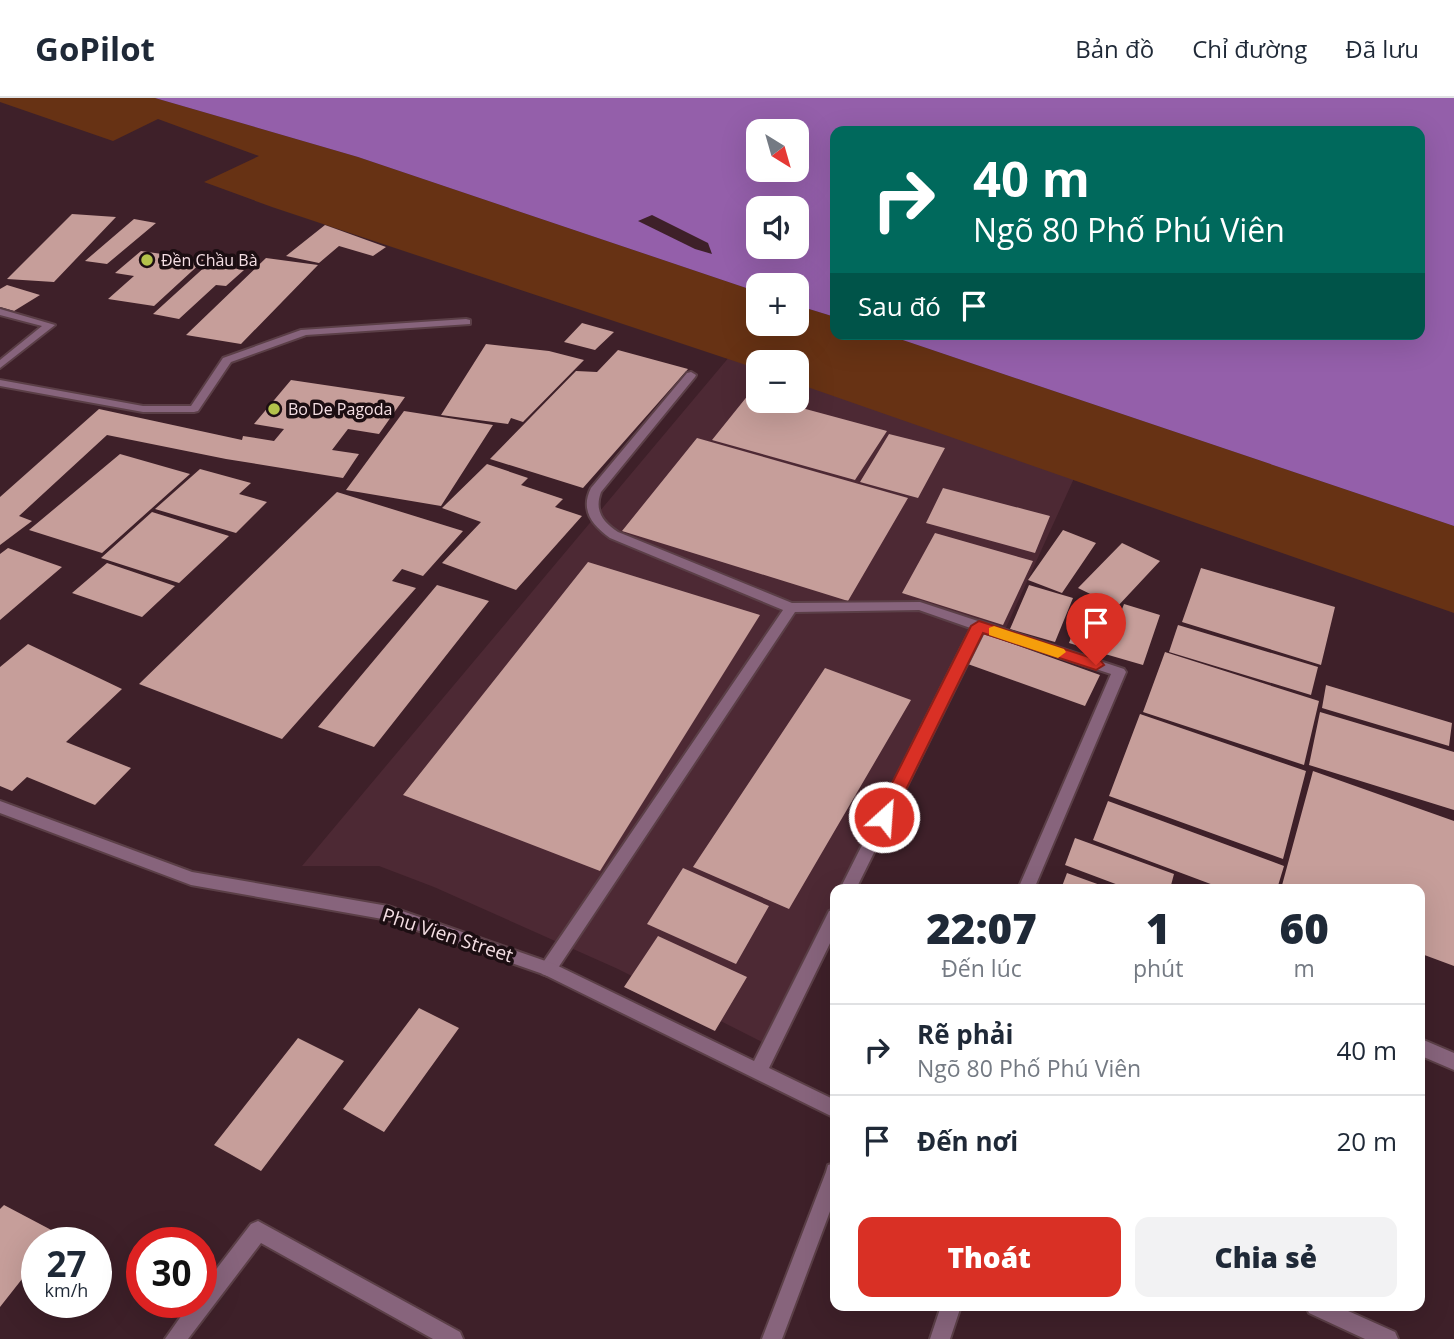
<!DOCTYPE html>
<html lang="vi">
<head>
<meta charset="utf-8">
<style>
	body { margin:0; font-family:"Open Sans",sans-serif; background:#f2f2f3; color:#1f2937; height:100vh; display:flex; flex-direction:column; font-size:26px; white-space:nowrap }
	* { box-sizing:border-box; margin:0 }
	p { font-size:23px; color:#747a83 }
	.icon { flex:none; width:38px; height:38px; fill:none; stroke:currentColor; stroke-width:2; stroke-linecap:round; stroke-linejoin:round }
	.map { position:relative; flex:1; overflow:hidden }
	.panel { position:absolute; left:830px; top:786px; width:595px; height:427px; display:flex; flex-direction:column; background:#fff; border-radius:14px; box-shadow:0 7px 28px #0002 }
	.panel>* { flex:none }
	.top-card { position:absolute; left:830px; top:28px; width:595px; height:214px; border-radius:14px; box-shadow:0 7px 28px #0002; background:#00695c; color:#fff; overflow:hidden }
	.needle { width:46px; rotate:143deg }
	.fabs { position:absolute; left:746px; top:21px; display:grid; gap:14px }
	.fabs a { display:grid; place-items:center; width:63px; height:63px; border-radius:14px; background:#fff; box-shadow:0 7px 28px #0002; font-size:35px }
	.speed { position:absolute; left:21px; top:1129px; display:flex; gap:14px; font-size:35px; font-weight:700; text-align:center }
	.speed>* { display:grid; place-content:center; width:91px; height:91px; border-radius:50%; background:#fff; box-shadow:0 7px 28px #0002; line-height:1 }
	.speed small { font-size:18px; font-weight:400 }
	.speed .limit { border:10px solid #d22; background:#fff; color:#111 }
	.pin { position:absolute; display:grid; place-items:center; width:60px; height:60px; color:#fff; margin:-72px -30px; border-radius:50% 50% 50% 0; rotate:-45deg; box-shadow:0 0 7px #0007 }
	.pin .icon { rotate:45deg }
	.me { position:absolute; width:77px; margin:-38px; rotate:26deg; stroke-linejoin:round; filter:drop-shadow(0 0 5px #0008) }
	.turn { display:flex; align-items:center; gap:24px; height:147px; padding:0 28px; font-size:32px }
	.turn .icon { width:91px; height:91px; stroke-width:2.5 }
	.turn b { display:block; font-size:49px; line-height:60px }
	.then { display:flex; align-items:center; height:66px; padding:0 28px; background:#0003; gap:14px; font-size:26px }
	.eta { display:flex; justify-content:space-evenly; align-items:center; height:119px; text-align:center }
	.eta b { font-size:42px; font-weight:800; line-height:49px }
	.button { display:flex; gap:14px; margin-top:auto; padding:14px 28px }
	.button a { flex:1; height:80px; border-radius:14px; background:#d93025; color:#fff; font-size:28px; font-weight:800; line-height:80px; text-align:center }
	.button a+a { background:#f2f2f3; color:#1f2937 }
	ul { padding:0; list-style:none }
	li { display:flex; align-items:center; gap:21px; height:91px; padding:0 28px; border-top:2px solid #e0e1e3 }
	li div { flex:1 }
	li b { display:block; font-size:26px }
	li em { font-style:normal }
	header { display:flex; align-items:center; gap:42px; box-sizing:border-box; height:98px; padding:0 35px; background:#fff; border-bottom:2px solid #e0e1e3 }
	header strong { font-size:33px }
	nav { display:flex; gap:38px; margin-inline-start:auto; font-size:24px }
	.map>svg:first-child { display:block }
	.built { fill:#4d2934 }
	.green { fill:#673214 }
	.water { fill:#945faa; fill-rule:evenodd }
	.pier { fill:#3e2029 }
	.building { fill:#c69e9a }
	.lines { fill:none; stroke-linecap:round; stroke-linejoin:round }
	.lane-casing { stroke:#5b3f47; stroke-width:4 }
	.street-casing { stroke:#5b3f47; stroke-width:4 }
	.lane { fill:#87647c; fill-rule:evenodd }
	.street { fill:#87647c; fill-rule:evenodd }
	.route { fill:#d93025; stroke:#8d1f18; stroke-width:2 }
	.slow { fill:#f59e0b }
	.poi-dot { fill:#b3c24b; stroke:#1c0e12; stroke-width:2.5 }
	.labels { text-anchor:middle; stroke-width:7; stroke-linejoin:round; paint-order:stroke }
	.far-poi-label { font-size:16px; fill:#f5dfe4; stroke:#1c0e12; text-anchor:start }
	.street-label { font-size:19px; fill:#f5dfe4; stroke:#1c0e12 }
</style>
</head>
<body>
<header>
<strong>GoPilot</strong>
<nav><a>Bản đồ</a><a>Chỉ đường</a><a>Đã lưu</a></nav>
</header>
<div class="map">
<svg width="1454" height="1241" viewBox="0 0 1454 1241">
	<rect width="100%" height="100%" fill="#3e2029"/>
	<path class="built" d="M735,252L758,264V303H796V275L1076,376L1005,532L977,523L842,791H835V805L764,945L618,871L434,789L379,768H302Z"/>
	<path class="green" d="M0,0H155L358,59L758,194V226H796V207L835,219V236H885L1454,428V515L796,285V264H758V271L272,109L204,84L259,58L158,21L113,43L0,4Z"/>
	<path class="water" d="M155,0H1454V428L885,236H1419V33H835V219L796,207V187H758V194L358,59ZM758,33H796V72H758ZM758,110H796V149H758Z"/>
	<path class="pier" d="M652,117L708,145L712,156L695,151L638,123Z"/>
	<path class="building" d="M72,116L116,119L54,184L7,181Z
		M134,121L156,125L107,166L85,163Z
		M325,127L386,149L373,158L339,148L319,165L286,158Z
		M141,153L204,162L154,208L108,201L134,178L115,175Z
		M266,160L318,167L241,246L186,237Z
		M208,166L244,172L226,188L216,187L179,221L153,216Z
		M7,187L40,197L14,213L0,209V191Z
		M582,225L614,234L595,252L564,244Z
		M486,246L549,253L584,262L523,324L511,320L508,326L441,317Z
		M618,252L688,271L583,390L490,361L576,273L597,274Z
		M291,282L405,299L379,336L348,331L332,352L359,356L343,380L226,361L107,337L19,418L32,423L0,447V399L99,311L242,342L243,338L274,343L284,331L254,326Z
		M749,296L758,298V303H776L887,333L855,382L712,342Z
		M404,313L493,327L441,408L346,392Z
		M889,336L945,350L918,400L860,384Z
		M697,340L908,400L848,503L622,433Z
		M120,356L190,376L102,455L29,432Z
		M487,366L528,380L521,387L563,401L555,409L582,418L516,492L442,465L481,424L442,410Z
		M200,371L251,385L239,396L267,404L236,435L155,411Z
		M943,390L1050,418L1035,455L926,425Z
		M337,394L463,433L423,478L402,471L392,483L416,490L282,641L139,586Z
		M152,414L229,438L179,485L101,460Z
		M1063,432L1096,445L1062,495L1028,482Z
		M935,435L1033,463L1003,527L902,495Z
		M1122,445L1160,463L1117,509L1078,490Z
		M8,450L62,469L0,522V456Z
		M588,464L760,517L600,773L403,697Z
		M107,465L175,488L142,519L72,495Z
		M1201,470L1335,509L1321,567L1182,524Z
		M437,487L489,503L374,649L318,629Z
		M1029,487L1073,500L1055,544L1010,531Z
		M1086,501L1116,510L1099,554L1069,545Z
		M1124,506L1160,517L1143,567L1105,556Z
		M1178,527L1318,569L1311,597L1169,554Z
		M982,535L1100,577L1085,608L965,565Z
		M28,546L122,591L66,644L131,670L95,707L27,679L12,693L0,688V569Z
		M1165,554L1319,603L1304,667L1143,614Z
		M825,570L911,602L789,811L693,769Z
		M1326,587L1452,625L1449,648L1322,610Z
		M1320,614L1454,654V712L1309,667Z
		M1140,616L1306,673L1283,761L1109,698Z
		M1313,673L1454,723V868L1419,855V791H1281Z
		M1108,703L1284,768L1277,791H1224L1093,742Z
		M1075,740L1174,776L1170,791H1129L1065,767Z
		M683,770L769,808L736,866L647,826Z
		M1067,775L1111,791H1061Z
		M658,838L747,879L715,933L624,889Z
		M419,910L459,930L384,1034L343,1011Z
		M298,940L344,963L261,1073L214,1047Z
		M4,1107L57,1135L50,1144H37V1162L0,1209V1111Z"/>
	<g class="lines">
		<defs>
			<path id="lane" d="M691,274L696,277L695,279L601,394C594,413 603,424 618,434L792,505L920,504L984,525L986,528L979,533L919,512L795,514L554,876L548,878L542,876L540,871L542,866L783,512L610,440C592,427 580,412 591,390L687,275Z
				M1419,940L1454,955V972L1419,957Z"/>
			<path id="street" d="M0,211L55,227L0,270V262L42,228L0,217Z
				M466,221L470,222V226L306,237L231,264L198,313L194,314H143L0,288V282L143,308H191L223,260L301,232Z
				M979,523L1124,571L1126,574L1034,791H1018L1111,576L983,534L856,791H840L972,528Z
				M0,703L192,774L388,808L554,866L754,963L829,813L835,811V835L769,970L835,1002V1020L543,876L388,822L191,787L0,715Z
				M835,1065V1100L782,1241H762L826,1074L828,1067Z
				M258,1123L460,1234L463,1241H433L261,1145L188,1241H165L191,1204H201V1191L251,1126Z
				M941,1208H961L950,1241H930Z
				M1306,1208H1337L1395,1234L1398,1241H1365L1309,1215Z"/>
		</defs>
		<use href="#lane" class="lane-casing"/>
		<use href="#street" class="street-casing"/>
		<use href="#lane" class="lane"/>
		<use href="#street" class="street"/>
	</g>
	<path class="route" d="M979,523L1101,563L1104,567L1096,572L983,535L890,724H878L875,719L971,528Z"/>
	<path class="slow" d="M994,528L1064,551L1066,554L1058,560L989,537V530Z"/>
	<g class="poi-dot">
		<circle cx="147" cy="162" r="7"/>
		<circle cx="274" cy="311" r="7"/>
	</g>
	<g class="labels">
		<g class="far-poi-label">
			<text x="161" y="168">Đền Chầu Bà</text>
			<text x="288" y="317">Bo De Pagoda</text>
		</g>
		<g class="street-label">
			<text transform="translate(448 837) rotate(18)" y="7">Phu Vien Street</text>
		</g>
	</g>
</svg>
<div class="fabs">
<a><svg class="needle" viewBox="-14 -14 28 28"><path d="M0-13l5 13h-10z" fill="#e53935"/><path d="M0 13l5-13h-10z" fill="#747a83"/></svg></a>
<a><svg class="icon" aria-label="sound" viewBox="0 0 24 24"><path d="M4 9h4l5-4v14l-5-4H4zM17 9q2 3 0 6"/></svg></a>
<a>+</a>
<a>−</a>
</div>
<div class="speed"><div>27<small>km/h</small></div><div class="limit">30</div></div>
<div class="pin" style="left:1096px;top:567px;background:#d93025"><svg class="icon" aria-label="arrive" viewBox="0 0 24 24"><path d="M6 21V4h12l-3 4 3 4H6"/></svg></div>
<svg class="me" style="left:884px;top:719px" viewBox="-20 -20 40 40"><circle r="17" fill="#d93025" stroke="#fff" stroke-width="3"/><path d="M0-11L8 9 0 5-8 9z" fill="#fff"/></svg>
<div class="top-card">
<div class="turn"><svg class="icon" aria-label="right" viewBox="0 0 24 24"><path d="M7 20v-9h11M14 6l5 5-5 5"/></svg><div><b>40 m</b>Ngõ 80 Phố Phú Viên</div></div>
<div class="then">Sau đó<svg class="icon" aria-label="arrive" viewBox="0 0 24 24"><path d="M6 21V4h12l-3 4 3 4H6"/></svg></div>
</div>
<section class="panel">
<div class="eta">
<div><b>22:07</b><p>Đến lúc</p></div>
<div><b>1</b><p>phút</p></div>
<div><b>60</b><p>m</p></div>
</div>
<ul>
<li><svg class="icon" aria-label="right" viewBox="0 0 24 24"><path d="M7 20v-9h11M14 6l5 5-5 5"/></svg><div><b>Rẽ phải</b><p>Ngõ 80 Phố Phú Viên</p></div><em>40 m</em></li>
<li><svg class="icon" aria-label="arrive" viewBox="0 0 24 24"><path d="M6 21V4h12l-3 4 3 4H6"/></svg><div><b>Đến nơi</b></div><em>20 m</em></li>
</ul>
<div class="button"><a>Thoát</a><a>Chia sẻ</a></div>
</section>
</div>
</body>
</html>
